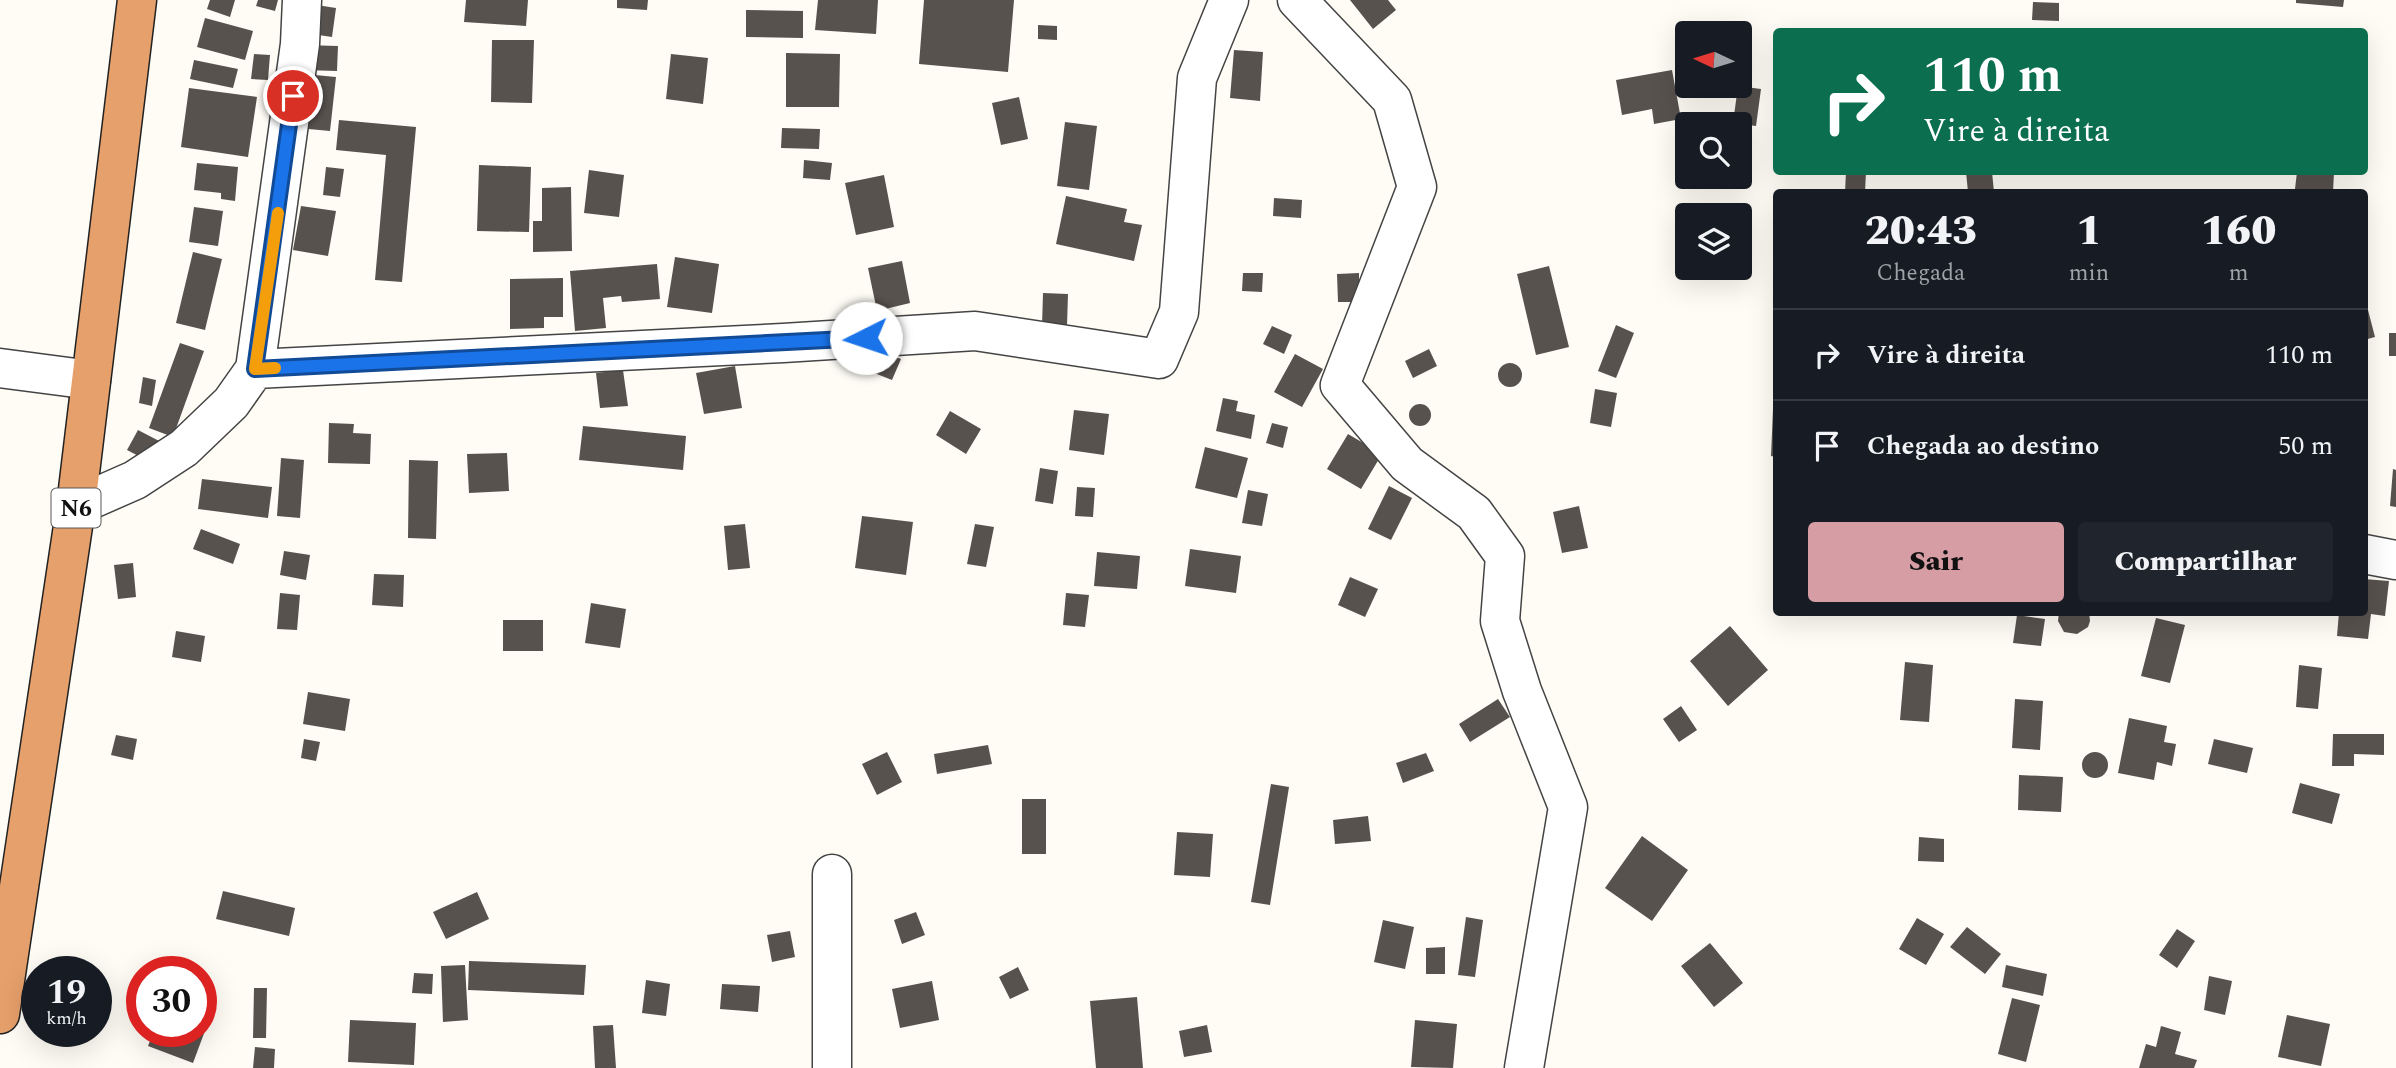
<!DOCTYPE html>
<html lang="pt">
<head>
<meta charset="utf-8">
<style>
	body { margin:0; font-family:Spectral,serif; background:#20242c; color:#f1f3f6; height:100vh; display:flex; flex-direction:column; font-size:26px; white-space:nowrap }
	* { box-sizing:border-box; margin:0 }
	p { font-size:23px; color:#9ea1a6 }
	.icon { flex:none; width:38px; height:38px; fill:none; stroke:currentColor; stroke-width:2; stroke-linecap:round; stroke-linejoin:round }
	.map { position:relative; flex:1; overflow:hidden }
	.details { position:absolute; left:1773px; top:189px; width:595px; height:427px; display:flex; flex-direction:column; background:#171b24; border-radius:7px; box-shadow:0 7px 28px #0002 }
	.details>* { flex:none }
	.top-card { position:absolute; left:1773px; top:28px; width:595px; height:147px; border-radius:7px; box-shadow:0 7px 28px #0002; background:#0b6e4f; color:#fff; overflow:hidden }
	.needle { width:46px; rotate:274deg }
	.controls { position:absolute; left:1675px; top:21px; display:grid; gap:14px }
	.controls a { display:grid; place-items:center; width:77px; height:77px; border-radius:7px; background:#171b24; box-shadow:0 7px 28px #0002; font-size:35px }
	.speed { position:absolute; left:21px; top:956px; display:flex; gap:14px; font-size:35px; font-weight:700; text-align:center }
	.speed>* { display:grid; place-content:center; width:91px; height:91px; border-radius:50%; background:#171b24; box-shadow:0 7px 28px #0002; line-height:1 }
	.speed small { font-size:18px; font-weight:400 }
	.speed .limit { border:10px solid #d22; background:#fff; color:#111 }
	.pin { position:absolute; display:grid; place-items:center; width:60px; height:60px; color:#fff; margin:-30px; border:4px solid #fff; border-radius:50%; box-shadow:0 2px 7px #0007 }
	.me { position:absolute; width:77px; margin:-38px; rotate:266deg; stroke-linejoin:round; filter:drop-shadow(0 0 5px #0008) }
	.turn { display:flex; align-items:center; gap:24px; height:147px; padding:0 35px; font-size:32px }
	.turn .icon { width:91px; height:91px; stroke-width:2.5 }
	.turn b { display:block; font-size:49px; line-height:60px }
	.eta { display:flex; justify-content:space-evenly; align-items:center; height:119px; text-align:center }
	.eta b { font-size:42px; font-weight:800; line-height:49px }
	.cta { display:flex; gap:14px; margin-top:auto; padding:14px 35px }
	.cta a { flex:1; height:80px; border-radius:7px; background:#d69ea4; color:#111; font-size:28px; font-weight:800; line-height:80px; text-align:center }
	.cta a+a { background:#20242c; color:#f1f3f6 }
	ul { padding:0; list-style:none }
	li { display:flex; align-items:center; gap:21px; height:91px; padding:0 35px; border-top:2px solid #363941 }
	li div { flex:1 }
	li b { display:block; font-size:26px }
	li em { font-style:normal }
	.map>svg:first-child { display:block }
	.building { fill:#58524e }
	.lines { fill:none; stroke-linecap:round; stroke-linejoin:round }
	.minor-casing { stroke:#444; stroke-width:41 }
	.highway-casing { stroke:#222; stroke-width:41 }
	.minor { stroke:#fff; stroke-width:38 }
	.highway { stroke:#e6a06b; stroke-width:38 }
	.route-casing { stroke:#114b97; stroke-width:18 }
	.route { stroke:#1a73e8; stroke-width:12 }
	.slow { stroke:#f59e0b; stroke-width:12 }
	.labels { text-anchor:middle; stroke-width:7; stroke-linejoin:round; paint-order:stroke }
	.shield { fill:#fff; stroke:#585858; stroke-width:2 }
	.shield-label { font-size:23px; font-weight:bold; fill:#111 }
</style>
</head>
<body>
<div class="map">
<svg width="2396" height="1068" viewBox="0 0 2396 1068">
	<rect width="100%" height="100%" fill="#fefcf5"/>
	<path class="building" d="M210,0H235L230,17L207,9Z
		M258,0H278L275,11L256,6Z
		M466,0H528L526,26L464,22Z
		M617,0H648L647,10L617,8Z
		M818,0H878L876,34L815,30Z
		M924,0H1014L1008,72L919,64Z
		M1350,0H1388L1396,10L1373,29Z
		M2296,0H2344L2343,7L2296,3Z
		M2033,2L2059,3V21L2032,20Z
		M310,4L336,8L332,37L305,33Z
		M746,10L803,11V38L746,37Z
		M205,18L253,31L245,60L197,47Z
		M1038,25L1057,26V40L1038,39Z
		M492,40H534L532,103L491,102Z
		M303,45L338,46L337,71L302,70Z
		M1234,50L1263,52L1260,101L1230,98Z
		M786,53L840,54L839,107H786Z
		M254,54L270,55L268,80L251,79Z
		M671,54L708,58L703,104L666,99Z
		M194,60L238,69L233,88L190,79Z
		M1672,70L1681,119L1654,124L1652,109L1622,115L1616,80Z
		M304,74L336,77L330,131L298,128Z
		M1738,86L1761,89L1756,126L1733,123Z
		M189,88L257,97L248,157L181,147Z
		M1019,97L1028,139L1001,145L992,103Z
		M339,120L416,127L402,282L375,280L386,155L336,150Z
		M1065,122L1097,126L1089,190L1057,186Z
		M782,128L820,129L819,149L781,148Z
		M804,160L832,163L830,180L803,178Z
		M197,163L238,167L235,201L221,199V193L194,190Z
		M479,165L531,167L529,232L477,231Z
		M326,167L344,169L340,197L323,195Z
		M589,170L624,175L619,217L584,213Z
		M1846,172H1866L1865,192H1845Z
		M1966,172H1992L1994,192H1968Z
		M2297,172H2334L2333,192L2295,189Z
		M884,175L894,227L856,235L845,183Z
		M571,187L572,251L533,252V221H542V188Z
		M1066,196L1127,209L1124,222L1142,225L1134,261L1056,244Z
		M1274,198L1302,200L1301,218L1273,216Z
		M301,206L336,211L328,256L293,250Z
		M194,207L223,211L218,246L189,242Z
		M193,252L222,259L205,330L176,323Z
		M675,257L719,264L712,313L667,307Z
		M902,261L910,303L877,311L868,268Z
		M657,264L660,299L622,302L621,296L603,298L606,328L575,331L570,271Z
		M1549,266L1569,347L1536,355L1517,274Z
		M1243,273H1263L1262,292L1242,291Z
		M1359,273V302H1338L1337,274Z
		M563,278V317H544V328L510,329V279Z
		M1043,293L1068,294L1067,326H1042Z
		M2368,310L2375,337L2364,340V311Z
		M1616,325L1634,333L1616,378L1598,371Z
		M1272,326L1292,335L1284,354L1263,344Z
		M2389,333H2396V356H2389Z
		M180,343L204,351L173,437L149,428Z
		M872,347L901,359L892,380L864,369Z
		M1429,349L1437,366L1413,378L1405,361Z
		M1295,354L1323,369L1302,407L1274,392Z
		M1498 375a12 12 0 1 1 24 0a12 12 0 1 1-24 0Z
		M735,366L742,408L704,414L696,373Z
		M623,370L628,406L600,408L596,373Z
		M143,377L156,380L152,406L139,403Z
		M1595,389L1617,393L1611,427L1590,423Z
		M1223,398L1238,401L1236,411L1255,415L1251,439L1216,431Z
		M1409 415a11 11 0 1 1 22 0a11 11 0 1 1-22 0Z
		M1773,409H1776V457L1771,456Z
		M1074,410L1109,414L1104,455L1069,450Z
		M950,411L981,429L966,454L936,435Z
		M329,423L354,424L353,433L371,434L370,464L328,463Z
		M1272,423L1288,427L1283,448L1266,443Z
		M583,426L686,436L683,470L579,460Z
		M138,430L163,443L152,463L127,450Z
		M1348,434L1382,454L1361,489L1327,469Z
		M1205,447L1248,458L1237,498L1195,488Z
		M507,453L509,491L469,493L467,454Z
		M281,458L304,460L300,518L277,516Z
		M409,460L438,461L436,539L408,538Z
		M1040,468L1058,471L1053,504L1035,501Z
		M2393,469L2396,470V507L2390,506Z
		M202,479L272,487L268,518L198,509Z
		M1389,486L1412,498L1391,540L1368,529Z
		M1077,487L1095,488L1093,517L1075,516Z
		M1248,490L1268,494L1262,526L1242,523Z
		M1579,506L1588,548L1562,553L1553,512Z
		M862,516L913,522L906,575L855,568Z
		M745,524L750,568L728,570L724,526Z
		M975,524L994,527L986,567L967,564Z
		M201,529L240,544L233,564L193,549Z
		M1190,549L1241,556L1236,593L1185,586Z
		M284,551L310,555L306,580L280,575Z
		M1097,552L1140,556L1137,589L1094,586Z
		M133,563L136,597L118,599L114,565Z
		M374,574L404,575L403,607L372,605Z
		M1350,577L1378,589L1365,617L1338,605Z
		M2364,579L2389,581L2385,616L2371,614L2368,639L2337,636L2339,612H2364Z
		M280,593L300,595L297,630L277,629Z
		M1066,593L1089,595L1085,627L1063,625Z
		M591,603L626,609L620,648L585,643Z
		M2059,612H2089L2090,621L2088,627L2077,634L2064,632L2058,621Z
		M2017,615L2045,619L2041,646L2013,643Z
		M2156,618L2185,625L2170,683L2141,676Z
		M503,620H543V651H503Z
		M1730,626L1768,670L1728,706L1690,661Z
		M176,631L205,636L201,662L172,657Z
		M1905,662L1933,665L1929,722L1900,720Z
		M2299,665L2322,668L2318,709L2296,707Z
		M308,692L350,699L345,731L303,724Z
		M1498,699L1510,717L1470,742L1459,724Z
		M2015,699L2043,701L2040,750L2012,748Z
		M1681,706L1697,730L1679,742L1663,719Z
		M2129,718L2167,726L2164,742L2176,744L2172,766L2157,762L2154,780L2118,773Z
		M2333,734H2384V755L2354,754V766H2332Z
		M116,735L137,739L133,760L111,755Z
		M304,739L320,742L316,761L301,758Z
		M2214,739L2253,748L2247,773L2208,764Z
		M988,745L992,764L937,774L934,754Z
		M2082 765a13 13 0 1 1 26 0a13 13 0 1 1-26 0Z
		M887,752L902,782L877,795L862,764Z
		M1426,753L1434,771L1403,783L1396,763Z
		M2019,775L2063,777L2061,812L2018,810Z
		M2300,783L2340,794L2332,824L2292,813Z
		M1271,784L1289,787L1270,905L1251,902Z
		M1022,799H1046V854H1022Z
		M1368,816L1371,841L1335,844L1333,820Z
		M1177,832L1213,834L1210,877L1174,875Z
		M1642,836L1688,870L1652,921L1605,888Z
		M1919,837L1944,839V862L1918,861Z
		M223,891L295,908L289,936L216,919Z
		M477,892L489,919L446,939L433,912Z
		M916,912L925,935L902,944L894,920Z
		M1466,917L1483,920L1475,977L1458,975Z
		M1917,918L1944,934L1926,965L1899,949Z
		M1383,920L1414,927L1405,969L1374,962Z
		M1967,927L2001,954L1985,974L1950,947Z
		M2177,929L2195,941L2177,968L2159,955Z
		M790,931L795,957L772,962L767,935Z
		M1710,943L1743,983L1714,1007L1681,966Z
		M1445,947V974H1426V948Z
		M469,961L586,965L584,995L468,990Z
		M465,965L468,1020L443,1022L441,966Z
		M2006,965L2047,974L2043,996L2002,987Z
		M1018,967L1029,990L1010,999L999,977Z
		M414,973L433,974L432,994L412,993Z
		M2209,976L2232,981L2225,1015L2204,1010Z
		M646,980L670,984L666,1016L642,1013Z
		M932,981L939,1020L900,1028L892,989Z
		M722,984L760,986L758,1012L720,1009Z
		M254,988H267L266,1038H253Z
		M1137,997L1143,1068H1096L1090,1001Z
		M2012,998L2040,1005L2026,1062L1998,1054Z
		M2287,1015L2330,1024L2321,1066L2278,1057Z
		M201,1017L209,1020L193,1063L148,1046L154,1031H201Z
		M350,1020L416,1023L414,1065L348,1062Z
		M1415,1020L1457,1024L1453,1068L1411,1067Z
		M613,1025L616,1068H595L593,1026Z
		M1207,1025L1212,1052L1184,1057L1179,1031Z
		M2161,1026L2181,1032L2175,1054L2197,1060L2194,1068H2139L2146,1044L2156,1047Z
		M255,1047L275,1049L274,1068H253Z"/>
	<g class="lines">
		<defs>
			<path id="minor" d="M1297,0L1392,100L1417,187L1340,385L1407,464L1474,513L1505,556L1500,621L1522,691L1568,807L1524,1068
				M0,368L91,380
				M255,369L783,343L975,331L1159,359L1179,312L1197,78L1229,0
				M76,506L135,480L184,448L231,403L255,369L300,44L302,0
				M2364,554L2396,560
				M832,874V1068"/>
			<path id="highway" d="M0,1014L76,506L137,0"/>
		</defs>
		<use href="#minor" class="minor-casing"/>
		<use href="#highway" class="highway-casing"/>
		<use href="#minor" class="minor"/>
		<use href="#highway" class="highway"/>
	</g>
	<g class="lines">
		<defs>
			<path id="route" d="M293,96L255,369L866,338"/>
		</defs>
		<use href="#route" class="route-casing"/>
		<use href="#route" class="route"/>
		<path class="slow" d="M275,368L255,369L278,213"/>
	</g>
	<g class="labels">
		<rect class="shield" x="51.5" y="488.5" width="49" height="39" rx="5"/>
		<g class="shield-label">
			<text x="76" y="516">N6</text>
		</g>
	</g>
</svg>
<div class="controls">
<a><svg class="needle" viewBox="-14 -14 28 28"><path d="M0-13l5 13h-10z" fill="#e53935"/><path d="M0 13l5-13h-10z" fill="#9ea1a6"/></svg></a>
<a><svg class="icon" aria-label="search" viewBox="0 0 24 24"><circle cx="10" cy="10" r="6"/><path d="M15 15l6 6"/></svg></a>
<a><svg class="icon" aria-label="layers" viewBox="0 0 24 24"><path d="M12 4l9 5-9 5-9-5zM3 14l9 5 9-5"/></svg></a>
</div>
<div class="speed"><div>19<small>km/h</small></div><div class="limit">30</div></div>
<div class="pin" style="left:293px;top:96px;background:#d93025"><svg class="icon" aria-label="arrive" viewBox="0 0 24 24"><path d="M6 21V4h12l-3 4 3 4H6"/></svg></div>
<svg class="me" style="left:866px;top:338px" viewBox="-20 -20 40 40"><circle r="19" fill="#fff"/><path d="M0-13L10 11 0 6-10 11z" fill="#1a73e8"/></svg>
<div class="top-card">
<div class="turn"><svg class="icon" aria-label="right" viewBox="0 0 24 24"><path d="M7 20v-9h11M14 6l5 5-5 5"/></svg><div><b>110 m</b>Vire à direita</div></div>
</div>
<section class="details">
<div class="eta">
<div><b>20:43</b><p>Chegada</p></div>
<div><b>1</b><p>min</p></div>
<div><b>160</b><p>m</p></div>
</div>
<ul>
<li><svg class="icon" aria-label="right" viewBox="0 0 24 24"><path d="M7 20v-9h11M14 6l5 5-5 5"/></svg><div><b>Vire à direita</b></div><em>110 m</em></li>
<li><svg class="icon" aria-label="arrive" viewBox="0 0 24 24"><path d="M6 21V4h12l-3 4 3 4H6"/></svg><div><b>Chegada ao destino</b></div><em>50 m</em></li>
</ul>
<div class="cta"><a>Sair</a><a>Compartilhar</a></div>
</section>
</div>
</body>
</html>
